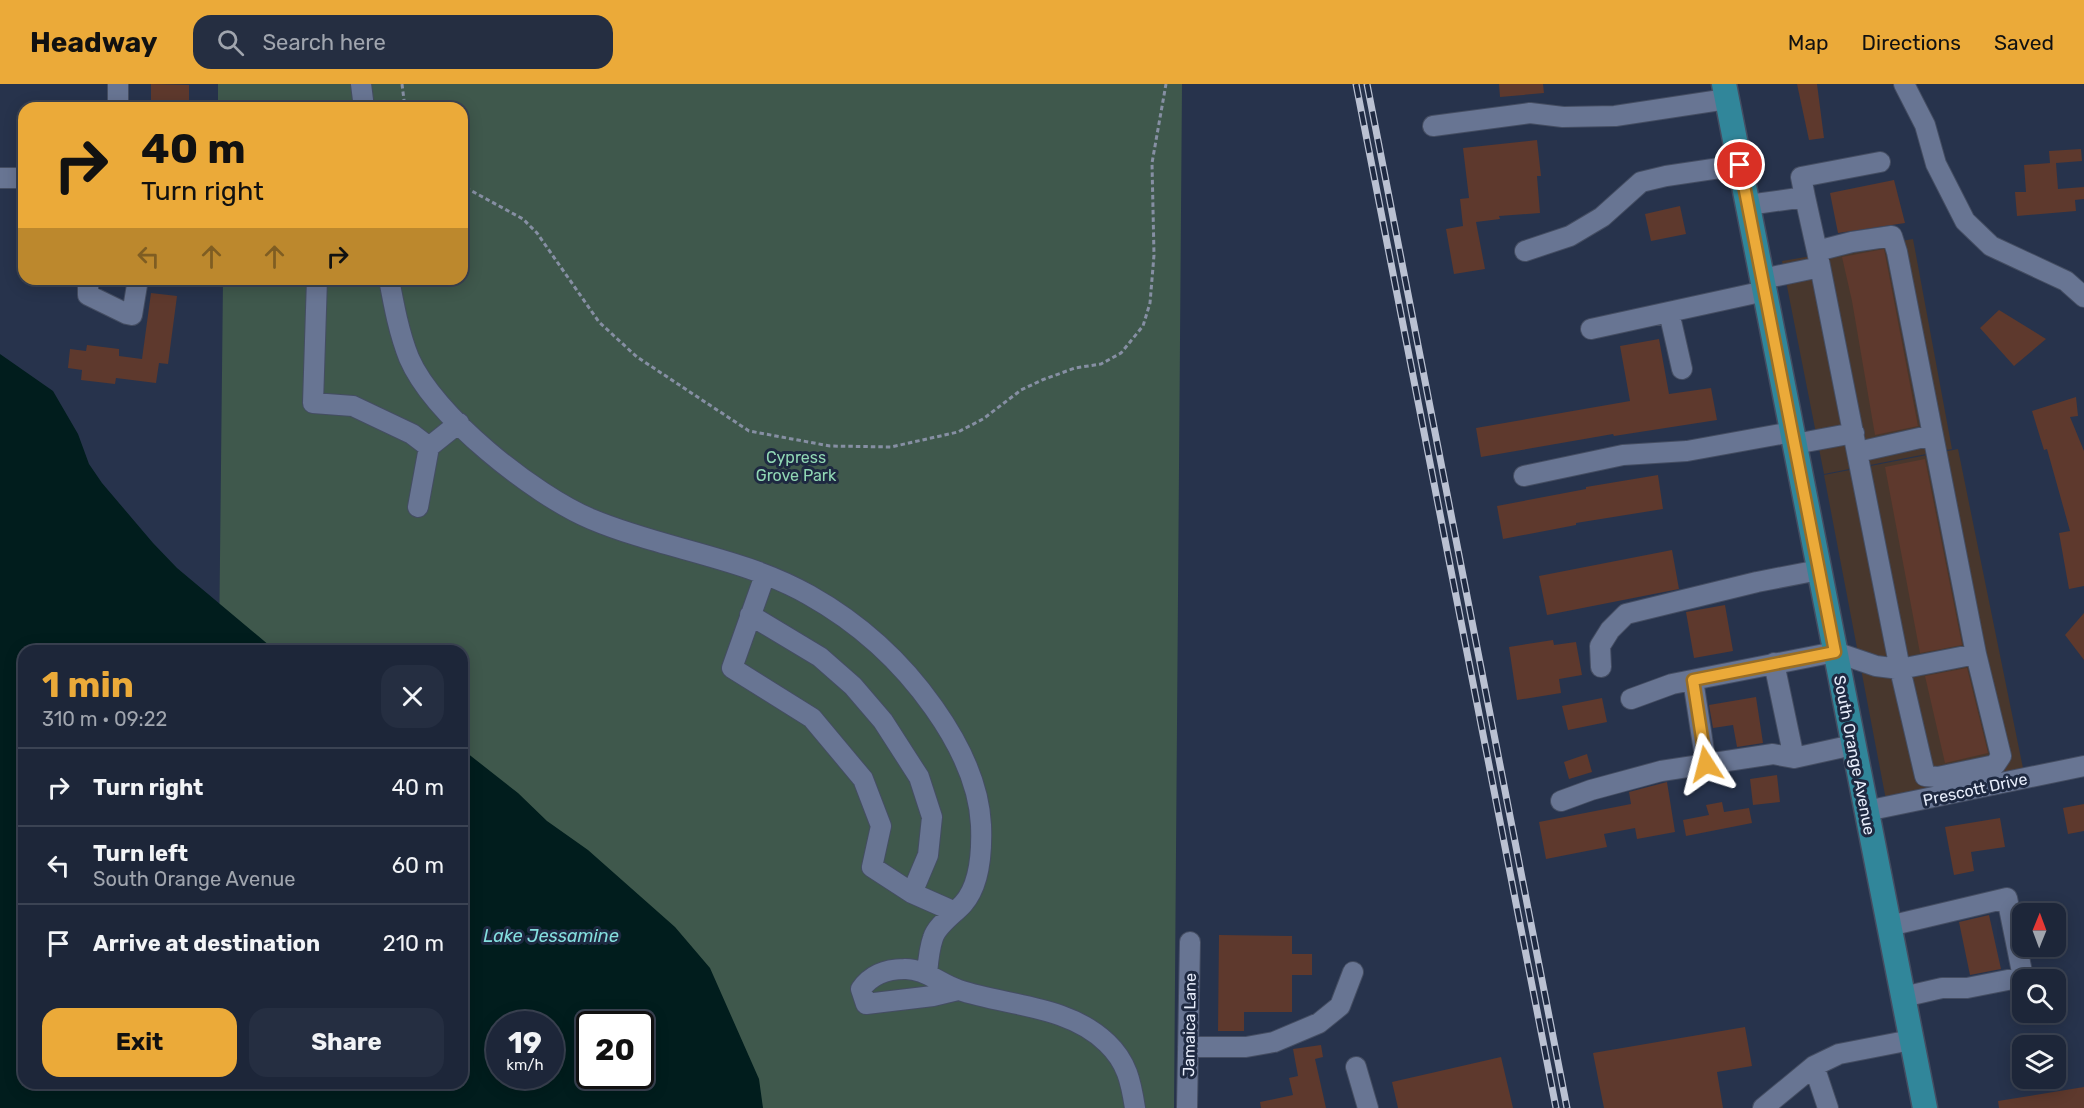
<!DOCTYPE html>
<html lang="en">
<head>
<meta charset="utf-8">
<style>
	body { margin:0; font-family:Rubik,sans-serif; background:#252e41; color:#f1f3f6; height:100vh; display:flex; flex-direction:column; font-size:22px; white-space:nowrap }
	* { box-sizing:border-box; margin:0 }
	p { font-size:20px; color:#a0a5ae }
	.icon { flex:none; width:33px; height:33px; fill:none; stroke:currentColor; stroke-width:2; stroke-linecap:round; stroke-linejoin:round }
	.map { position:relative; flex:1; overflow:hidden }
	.details { position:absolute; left:18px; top:561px; width:450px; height:444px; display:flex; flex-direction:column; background:#1d2639; border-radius:18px; box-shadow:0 3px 15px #0003,0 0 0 2px #3b4353 }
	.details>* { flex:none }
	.banner { position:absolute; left:18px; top:18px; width:450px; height:183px; border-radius:18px; box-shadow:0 3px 15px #0003,0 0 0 2px #3b4353; background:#ebaa39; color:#111; overflow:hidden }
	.needle { width:39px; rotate:1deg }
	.fabs { position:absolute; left:2012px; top:819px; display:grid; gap:12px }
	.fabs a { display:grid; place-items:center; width:54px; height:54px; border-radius:12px; background:#1d2639; box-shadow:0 3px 15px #0003,0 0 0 2px #3b4353; font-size:30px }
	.speed { position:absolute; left:486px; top:927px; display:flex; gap:12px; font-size:30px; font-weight:700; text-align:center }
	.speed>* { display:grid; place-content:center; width:78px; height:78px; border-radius:50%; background:#1d2639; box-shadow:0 3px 15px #0003,0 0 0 2px #3b4353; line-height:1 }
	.speed small { font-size:15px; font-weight:400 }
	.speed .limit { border:3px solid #111; border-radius:9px; background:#fff; color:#111 }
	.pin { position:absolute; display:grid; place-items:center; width:51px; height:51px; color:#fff; margin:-26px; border:3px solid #fff; border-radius:50%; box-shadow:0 2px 6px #0007 }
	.me { position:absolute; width:66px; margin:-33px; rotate:351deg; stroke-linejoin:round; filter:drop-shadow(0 0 4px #0008) }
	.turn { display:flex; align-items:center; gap:21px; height:126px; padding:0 24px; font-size:27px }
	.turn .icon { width:78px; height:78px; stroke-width:2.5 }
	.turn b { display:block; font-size:42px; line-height:51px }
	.lanes { display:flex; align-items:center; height:57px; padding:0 24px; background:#0003; justify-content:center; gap:30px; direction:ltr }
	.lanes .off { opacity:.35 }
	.round { display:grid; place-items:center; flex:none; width:63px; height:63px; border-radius:18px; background:#252e41 }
	.overview { display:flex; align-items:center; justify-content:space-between; height:102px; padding:0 24px }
	h1 { font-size:36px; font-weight:700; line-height:45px; color:#ebaa39 }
	.button { display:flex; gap:12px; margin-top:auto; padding:12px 24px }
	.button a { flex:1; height:69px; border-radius:18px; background:#ebaa39; color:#111; font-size:24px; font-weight:700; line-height:69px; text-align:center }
	.button a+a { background:#252e41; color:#f1f3f6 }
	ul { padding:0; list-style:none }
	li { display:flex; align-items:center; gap:18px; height:78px; padding:0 24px; border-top:2px solid #3b4353 }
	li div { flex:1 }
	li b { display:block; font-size:22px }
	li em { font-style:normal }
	header { display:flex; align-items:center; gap:36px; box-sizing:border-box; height:84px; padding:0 30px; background:#ebaa39; color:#111 }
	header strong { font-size:28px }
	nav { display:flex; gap:33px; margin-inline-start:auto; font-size:21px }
	.search { width:420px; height:54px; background:#252e41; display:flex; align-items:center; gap:15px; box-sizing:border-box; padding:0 21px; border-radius:18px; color:#a0a5ae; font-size:22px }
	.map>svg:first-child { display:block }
	.commercial { fill:#48372d }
	.green { fill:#3f584c; fill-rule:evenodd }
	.water { fill:#011d1d; fill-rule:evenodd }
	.building { fill:#5e392d }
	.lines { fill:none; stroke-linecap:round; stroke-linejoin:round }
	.minor-casing { stroke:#444d62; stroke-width:22 }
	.major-casing { stroke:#444d62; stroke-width:27 }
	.path { stroke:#868fa3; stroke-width:3; stroke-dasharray:4.5 3; stroke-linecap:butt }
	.minor { stroke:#687593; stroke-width:20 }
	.major { stroke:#31869a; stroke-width:24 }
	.rail-casing { stroke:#bac1d2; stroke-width:7 }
	.rail { stroke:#1e2941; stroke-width:4.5; stroke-dasharray:14; stroke-linecap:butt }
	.route-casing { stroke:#996e25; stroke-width:15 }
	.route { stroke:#ebaa39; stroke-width:10 }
	.labels { text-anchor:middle; stroke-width:6; stroke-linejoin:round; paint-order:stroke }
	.park-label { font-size:16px; fill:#91d8b5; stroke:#1e2941 }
	.street-label { font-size:16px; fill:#e8eefc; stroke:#1e2941 }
	.water-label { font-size:18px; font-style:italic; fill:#84dfdf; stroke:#1e2941 }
</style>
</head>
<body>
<header>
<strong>Headway</strong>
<div class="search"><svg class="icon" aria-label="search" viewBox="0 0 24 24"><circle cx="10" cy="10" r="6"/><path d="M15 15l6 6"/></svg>Search here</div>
<nav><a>Map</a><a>Directions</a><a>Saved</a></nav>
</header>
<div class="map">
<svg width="2084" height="1024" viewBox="0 0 2084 1024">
	<rect width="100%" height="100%" fill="#27334c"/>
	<path class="commercial" d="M1913,155L1952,365L1824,390L1782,177Z
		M1958,365L2024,689L1886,716L1824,391Z"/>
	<path class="green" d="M218,0H1182L1174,1024H215L462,999V567H219L223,195H462V24H218ZM500,940H550V992H500ZM590,940H640V992H590Z"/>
	<path class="water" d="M0,270L53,307L78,350L89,380L102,399L153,459L177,484L276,567H24V999H462V665L518,709L547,737L588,766L675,843L710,884L759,995L763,1024H0ZM500,940H550V992H500ZM590,940H640V992H590Z"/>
	<path class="building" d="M151,0L189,1V24L151,22Z
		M1499,0H1543L1544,9L1500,13Z
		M1797,0H1817L1824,54L1809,56Z
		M1537,56L1541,92H1537L1540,129L1499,132L1500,135L1476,138L1485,185L1454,190L1446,145L1463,142L1460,115L1469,114L1463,64Z
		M2081,65L2082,77L2056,79L2058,105L2084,103V115L2075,116L2076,127L2017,132L2015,108H2026L2024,81L2050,79L2049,67Z
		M1894,96L1905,139L1838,149L1830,109Z
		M1680,122L1686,150L1651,157L1645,130Z
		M1884,165L1918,342L1875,351L1852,217L1842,173Z
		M151,209L177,212L168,280L159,279L156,299L116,294L115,300L81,296L82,286L68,284L70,265L86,267L87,261L119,265V272L142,275Z
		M1999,226L2046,255L2014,282L1980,244Z
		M1659,255L1669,310L1711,304L1717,336L1614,352L1613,350L1481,373L1476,344L1630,317L1620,262Z
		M2076,313L2078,332L2070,333L2084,367V502L2069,505L2059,449L2070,447L2047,365L2044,366L2032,327Z
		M1925,375L1962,561L1920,569L1885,383Z
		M1658,391L1663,425L1576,439V441L1503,455L1497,422L1586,405V403Z
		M1672,466L1679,505L1547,531L1539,492Z
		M1725,521L1733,567L1694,574L1686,528Z
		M2084,529V576L2065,551Z
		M1553,556L1554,561L1576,558L1582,591L1559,595L1561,609L1517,616L1509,563Z
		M1967,584L1988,669L1945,679L1925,592Z
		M1756,613L1763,659L1737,663L1733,641L1713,644L1709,621Z
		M1602,614L1607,638L1568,646L1562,622Z
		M1587,670L1592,688L1569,695L1564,678Z
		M1777,691L1780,718L1753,721L1750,695Z
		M1667,698L1675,748L1637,755L1635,744L1604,750L1607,763L1546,775L1539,738L1631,720L1629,708Z
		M1722,718L1724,728L1749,724L1752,739L1686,752L1683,736L1709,731L1706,721Z
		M2084,720V747L2068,750L2063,724Z
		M2000,734L2005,763L1971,768L1974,787L1954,791L1945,743Z
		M1989,831L2001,885L1970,891L1959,838Z
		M1219,851L1292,852V870H1312V891H1292V928H1244V947H1218Z
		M1745,943L1752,982L1717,988L1723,1024H1604L1593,969Z
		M1321,961L1323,973L1315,975L1326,1024H1261L1260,1018L1293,1011L1289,994L1298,992L1293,965Z
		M1501,973L1513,1024H1398L1392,998Z
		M2084,1003V1024H1999L1998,1017Z"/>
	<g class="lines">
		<defs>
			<path id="minor" d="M361,0L364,24
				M1904,0L1925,41L1936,80L1965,137L1991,162L2066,197L2084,213
				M118,24V0
				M1433,42L1530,29L1563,33L1615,32L1727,15
				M0,94H24
				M1805,113L1801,93L1880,78
				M1748,121L1805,113L1817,167
				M1525,167L1570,152L1602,133L1641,98L1666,92L1740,81
				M88,195V211L127,230L132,231L138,195
				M317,195L313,319L353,322L412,350L429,363L418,423
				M389,195C394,222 399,249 409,274C434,332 534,411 591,435C662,465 742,473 809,511C859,539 901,577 934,624C958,658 979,699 981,741C982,766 980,801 963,820C954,830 937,841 933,854C929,865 928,878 927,890
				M1762,195L1820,183
				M1669,228L1682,285
				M1591,245L1765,207
				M1795,360L1854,349
				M429,363L459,339
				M1858,368L1933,351
				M1524,392L1623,371L1687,367L1792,348
				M765,491L732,584L812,634L863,695L881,742L872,783L912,809L955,828
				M750,531L820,573L853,602L883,637L919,693L932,733L928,771L912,809
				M1774,579L1794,674
				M1601,583L1600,562L1610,546L1626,530L1757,498L1819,486
				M1693,596L1706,680
				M1631,615L1672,600L1835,568L1876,582L1900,585L1925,692L1938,693L1995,681L2001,672L1976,570L1900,585L1817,167L1852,158L1892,152L1897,168L1976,570
				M1561,717L1591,706L1661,687L1773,670L1794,674L1853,661
				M1866,727L2084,682
				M1889,842L2007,814L2023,893L1967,904H1942L1903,913
				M958,906L933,912L866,920L861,905C871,891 886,885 904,885C924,884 940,900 959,906C1007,922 1068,921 1107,959C1127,978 1131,998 1135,1024
				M1188,963H1246L1274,958L1319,939L1340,922L1353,888
				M1814,982L1828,1024
				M1356,983L1368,1024
				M1187,1024L1190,858
				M1763,1024L1814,982L1839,970L1911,956"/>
			<path id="major" d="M1724,0L1925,1024"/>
		</defs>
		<use href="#minor" class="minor-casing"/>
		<use href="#major" class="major-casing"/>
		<path class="path" d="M402,0L405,24
			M462,97L468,105L523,135L537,149L599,238L637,273L749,347L830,362L891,363L958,348L983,335L1021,306L1042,296L1075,284L1101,280L1121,269L1143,242L1150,219L1154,171L1152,79L1166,0"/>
		<use href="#minor" class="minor"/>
		<use href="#major" class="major"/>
		<defs>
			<path id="rail" d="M1356,0L1556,1024
				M1367,0L1567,1024"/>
		</defs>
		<use href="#rail" class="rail-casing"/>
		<use href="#rail" class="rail"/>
	</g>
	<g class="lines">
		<defs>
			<path id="route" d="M1706,680L1693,596L1835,568L1740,81"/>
		</defs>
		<use href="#route" class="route-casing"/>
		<use href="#route" class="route"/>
	</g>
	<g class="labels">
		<g class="park-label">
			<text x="796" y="379">Cypress<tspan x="796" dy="18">Grove Park</tspan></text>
		</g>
		<g class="street-label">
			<text transform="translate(1855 671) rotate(79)" y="6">South Orange Avenue</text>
			<text transform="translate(1975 705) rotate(-12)" y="6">Prescott Drive</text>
			<text transform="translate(1189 941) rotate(-89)" y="6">Jamaica Lane</text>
		</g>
		<g class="water-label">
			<text x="551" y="858">Lake Jessamine</text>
		</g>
	</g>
</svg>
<div class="fabs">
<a><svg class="needle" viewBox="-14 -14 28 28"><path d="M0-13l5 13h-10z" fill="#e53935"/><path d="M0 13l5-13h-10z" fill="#a0a5ae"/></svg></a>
<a><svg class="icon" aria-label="search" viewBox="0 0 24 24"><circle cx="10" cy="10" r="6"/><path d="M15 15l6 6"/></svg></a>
<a><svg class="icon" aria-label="layers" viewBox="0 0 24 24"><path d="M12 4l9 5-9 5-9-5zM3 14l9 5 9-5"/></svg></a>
</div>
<div class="speed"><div>19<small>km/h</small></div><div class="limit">20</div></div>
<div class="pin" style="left:1740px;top:81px;background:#d93025"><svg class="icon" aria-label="arrive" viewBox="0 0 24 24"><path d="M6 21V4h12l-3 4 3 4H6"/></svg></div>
<svg class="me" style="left:1706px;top:680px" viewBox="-20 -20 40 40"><path d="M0-17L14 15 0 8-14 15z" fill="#ebaa39" stroke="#fff" stroke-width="4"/></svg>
<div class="banner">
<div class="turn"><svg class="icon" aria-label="right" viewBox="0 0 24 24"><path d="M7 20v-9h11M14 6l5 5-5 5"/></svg><div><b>40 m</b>Turn right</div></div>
<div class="lanes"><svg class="icon off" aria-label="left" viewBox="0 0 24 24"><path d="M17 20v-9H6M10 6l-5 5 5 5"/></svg><svg class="icon off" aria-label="ahead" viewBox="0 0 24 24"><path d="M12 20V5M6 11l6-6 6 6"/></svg><svg class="icon off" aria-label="ahead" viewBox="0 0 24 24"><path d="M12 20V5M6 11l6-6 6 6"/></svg><svg class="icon" aria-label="right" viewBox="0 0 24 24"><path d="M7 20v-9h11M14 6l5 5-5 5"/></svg></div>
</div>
<section class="details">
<div class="overview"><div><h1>1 min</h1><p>310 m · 09:22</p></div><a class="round"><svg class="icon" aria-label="close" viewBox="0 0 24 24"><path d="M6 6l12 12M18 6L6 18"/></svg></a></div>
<ul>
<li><svg class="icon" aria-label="right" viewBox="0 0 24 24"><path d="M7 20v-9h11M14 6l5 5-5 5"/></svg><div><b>Turn right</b></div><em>40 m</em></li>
<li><svg class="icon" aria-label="left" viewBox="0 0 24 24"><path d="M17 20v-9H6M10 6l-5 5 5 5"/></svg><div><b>Turn left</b><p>South Orange Avenue</p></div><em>60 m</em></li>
<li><svg class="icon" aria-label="arrive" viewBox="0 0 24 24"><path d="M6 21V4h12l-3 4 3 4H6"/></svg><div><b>Arrive at destination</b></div><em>210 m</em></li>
</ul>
<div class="button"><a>Exit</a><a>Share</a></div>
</section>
</div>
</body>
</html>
